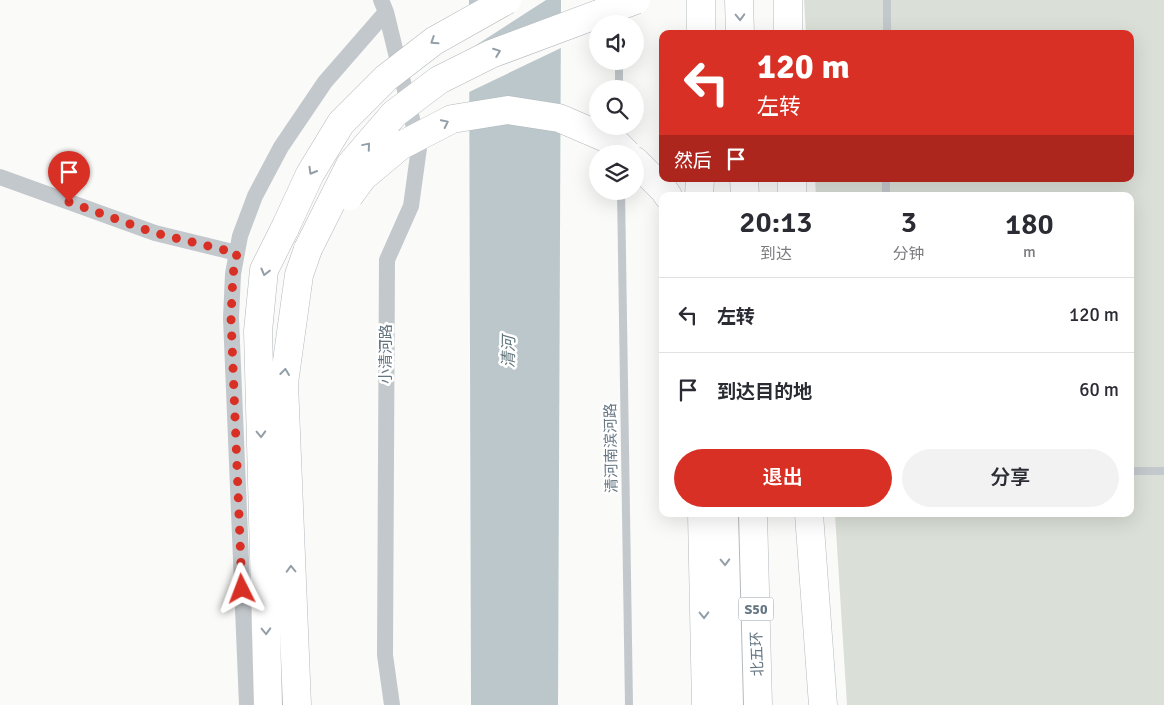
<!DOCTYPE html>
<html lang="zh">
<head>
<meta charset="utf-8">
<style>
	body { margin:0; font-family:Signika,"Noto Sans SC",sans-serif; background:#f2f2f3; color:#2b2b33; height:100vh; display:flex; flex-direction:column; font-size:19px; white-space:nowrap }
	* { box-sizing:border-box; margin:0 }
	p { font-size:16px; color:#7c7c81 }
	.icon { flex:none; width:28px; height:28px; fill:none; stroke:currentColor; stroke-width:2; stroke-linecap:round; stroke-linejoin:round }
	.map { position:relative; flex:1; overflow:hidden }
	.sheet { position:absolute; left:659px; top:192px; width:475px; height:325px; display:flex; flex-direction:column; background:#fff; border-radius:10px; box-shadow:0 5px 20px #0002 }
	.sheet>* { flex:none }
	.guide { position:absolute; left:659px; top:30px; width:475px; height:152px; border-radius:10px; box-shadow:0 5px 20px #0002; background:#d93025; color:#fff; overflow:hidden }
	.buttons { position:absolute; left:589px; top:15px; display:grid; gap:10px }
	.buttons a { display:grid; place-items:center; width:55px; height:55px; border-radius:50%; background:#fff; box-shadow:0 5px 20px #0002; font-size:25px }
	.pin { position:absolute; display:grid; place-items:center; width:42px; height:42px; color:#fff; margin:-51px -21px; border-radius:50% 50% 50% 0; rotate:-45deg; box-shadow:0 0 5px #0007 }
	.pin .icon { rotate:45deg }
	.me { position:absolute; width:55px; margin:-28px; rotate:357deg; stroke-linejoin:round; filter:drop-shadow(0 0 4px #0008) }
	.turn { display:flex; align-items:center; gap:18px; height:105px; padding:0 15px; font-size:22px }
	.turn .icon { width:65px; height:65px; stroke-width:2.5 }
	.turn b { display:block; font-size:35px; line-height:42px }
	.then { display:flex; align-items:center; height:48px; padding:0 15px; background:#0003; gap:10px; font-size:19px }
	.eta { display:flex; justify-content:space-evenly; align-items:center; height:85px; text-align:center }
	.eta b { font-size:30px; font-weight:600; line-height:35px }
	.primary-button { display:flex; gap:10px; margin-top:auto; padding:10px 15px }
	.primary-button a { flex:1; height:58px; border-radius:30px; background:#d93025; color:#fff; font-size:20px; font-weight:600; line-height:58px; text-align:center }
	.primary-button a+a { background:#f2f2f3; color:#2b2b33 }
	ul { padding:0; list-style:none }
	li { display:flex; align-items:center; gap:15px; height:75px; padding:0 15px; border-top:1px solid #e1e1e2 }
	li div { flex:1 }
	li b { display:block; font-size:19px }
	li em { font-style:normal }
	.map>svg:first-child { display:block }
	.green { fill:#dadfd7 }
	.water { fill:#bbc7cb }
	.pier { fill:#fafaf8 }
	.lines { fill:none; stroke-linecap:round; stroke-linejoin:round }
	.highway-casing { stroke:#b4b9bd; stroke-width:29 }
	.lane { stroke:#c3c8cc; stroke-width:8 }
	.street { stroke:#c3c8cc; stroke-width:16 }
	.highway { stroke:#fff; stroke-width:28 }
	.highway-bridge-casing { stroke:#b4b9bd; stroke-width:29; stroke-linecap:butt }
	.highway-bridge { stroke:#fff; stroke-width:28 }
	.oneway { stroke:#939fa8 }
	.route { stroke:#d93025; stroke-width:9; stroke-dasharray:0 16.2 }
	.labels { text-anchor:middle; stroke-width:5; stroke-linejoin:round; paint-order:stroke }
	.shield { fill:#fff; stroke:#939fa8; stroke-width:1 }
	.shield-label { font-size:14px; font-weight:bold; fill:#657683 }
	.street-label { font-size:15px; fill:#657683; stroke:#fff }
	.water-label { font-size:16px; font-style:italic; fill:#60757c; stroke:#fff }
</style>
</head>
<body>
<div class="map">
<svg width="1164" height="705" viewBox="0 0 1164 705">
	<rect width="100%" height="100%" fill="#fafaf8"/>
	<path class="green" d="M804,0H1164V705H847L835,514H1130V196H816L815,179H1130V34H806Z"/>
	<path class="water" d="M469,0H561L558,705H471Z"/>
	<path class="pier" d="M510,0H546L467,51V25Z
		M564,22L563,47L467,93V69Z"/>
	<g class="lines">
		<defs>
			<path id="highway" d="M739,0L740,34
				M788,0V34
				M701,34V0
				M635,161L664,190L668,196
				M744,179L745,196
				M792,179V196
				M699,196L700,179
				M702,514L706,705
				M724,514L729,705
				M753,514L758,705
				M809,514L823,705
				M268,705L258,331L264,270L285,228
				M297,705L284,383L299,275L308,249"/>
		</defs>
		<use href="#highway" class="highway-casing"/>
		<path class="lane" d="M887,34V0
			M619,61V89
			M621,191L629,705
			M886,196V179
			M1130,471H1164"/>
		<path class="street" d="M381,0L386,12L419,148L411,206L387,260L385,655L392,705
			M0,177L155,233L237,253
			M247,705L231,318L233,274L240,236L255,196L281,147L325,82L386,12"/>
		<use href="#highway" class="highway"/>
		<defs>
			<path id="highway-bridge" d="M349,196L363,177L400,146L452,119L508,110L559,118L615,142L627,154
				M285,228L310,174L341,123L386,78L434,41L507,0
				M308,249L350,165L394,114L439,80L491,54L636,0"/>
		</defs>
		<use href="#highway-bridge" class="highway-bridge-casing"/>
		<use href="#highway-bridge" class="highway-bridge"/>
	</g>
	<defs><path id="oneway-chevron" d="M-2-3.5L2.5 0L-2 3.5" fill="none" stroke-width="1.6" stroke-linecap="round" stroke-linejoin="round" transform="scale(1.25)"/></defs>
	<g class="oneway">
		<use href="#oneway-chevron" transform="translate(740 17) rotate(88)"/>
		<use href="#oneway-chevron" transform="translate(434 41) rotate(147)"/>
		<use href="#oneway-chevron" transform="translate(497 52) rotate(-21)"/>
		<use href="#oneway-chevron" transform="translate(445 123) rotate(-26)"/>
		<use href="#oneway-chevron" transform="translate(367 146) rotate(-50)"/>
		<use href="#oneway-chevron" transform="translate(312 171) rotate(120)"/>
		<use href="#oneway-chevron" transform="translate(265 272) rotate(104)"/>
		<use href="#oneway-chevron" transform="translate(285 372) rotate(-83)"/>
		<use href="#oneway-chevron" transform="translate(261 434) rotate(88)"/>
		<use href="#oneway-chevron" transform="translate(725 562) rotate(88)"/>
		<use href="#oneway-chevron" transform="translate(291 569) rotate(-92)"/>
		<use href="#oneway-chevron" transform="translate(704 615) rotate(89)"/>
		<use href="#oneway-chevron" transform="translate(266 631) rotate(88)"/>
	</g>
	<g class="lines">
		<path class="route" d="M69,202L155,233L237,253L233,274L231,318L242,589"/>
	</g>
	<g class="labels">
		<rect class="shield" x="738.5" y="597.5" width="35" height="23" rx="4"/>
		<g class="shield-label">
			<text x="756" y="614">S50</text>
		</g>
		<g class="street-label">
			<text transform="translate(386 354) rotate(-90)" y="5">小清河路</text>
			<text transform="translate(611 448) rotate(-91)" y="5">清河南滨河路</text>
			<text transform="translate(757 654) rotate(-92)" y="5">北五环</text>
		</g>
		<g class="water-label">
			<text transform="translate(508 352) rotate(-89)" y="6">清河</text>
		</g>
	</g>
</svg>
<div class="buttons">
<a><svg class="icon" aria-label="sound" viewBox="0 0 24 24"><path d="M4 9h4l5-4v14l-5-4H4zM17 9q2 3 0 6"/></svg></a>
<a><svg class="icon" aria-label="search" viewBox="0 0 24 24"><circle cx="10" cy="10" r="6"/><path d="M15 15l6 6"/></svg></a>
<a><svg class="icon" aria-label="layers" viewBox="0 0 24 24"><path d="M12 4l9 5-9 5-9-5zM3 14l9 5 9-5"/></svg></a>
</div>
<div class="pin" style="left:69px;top:202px;background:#d93025"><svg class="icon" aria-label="arrive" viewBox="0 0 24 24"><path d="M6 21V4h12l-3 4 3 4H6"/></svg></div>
<svg class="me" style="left:242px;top:589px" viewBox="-20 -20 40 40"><path d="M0-17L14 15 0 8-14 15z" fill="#d93025" stroke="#fff" stroke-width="4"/></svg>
<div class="guide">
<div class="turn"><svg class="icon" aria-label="left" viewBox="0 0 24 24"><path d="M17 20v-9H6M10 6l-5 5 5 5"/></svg><div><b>120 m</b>左转</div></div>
<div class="then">然后<svg class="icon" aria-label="arrive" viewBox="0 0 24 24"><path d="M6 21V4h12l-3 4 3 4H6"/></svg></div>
</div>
<section class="sheet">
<div class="eta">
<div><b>20:13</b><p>到达</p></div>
<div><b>3</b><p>分钟</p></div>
<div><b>180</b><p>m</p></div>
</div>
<ul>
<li><svg class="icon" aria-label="left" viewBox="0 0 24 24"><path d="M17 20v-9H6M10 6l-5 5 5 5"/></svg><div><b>左转</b></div><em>120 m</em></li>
<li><svg class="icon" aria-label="arrive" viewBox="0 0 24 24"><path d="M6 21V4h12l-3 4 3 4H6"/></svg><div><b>到达目的地</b></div><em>60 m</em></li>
</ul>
<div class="primary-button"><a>退出</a><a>分享</a></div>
</section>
</div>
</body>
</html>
